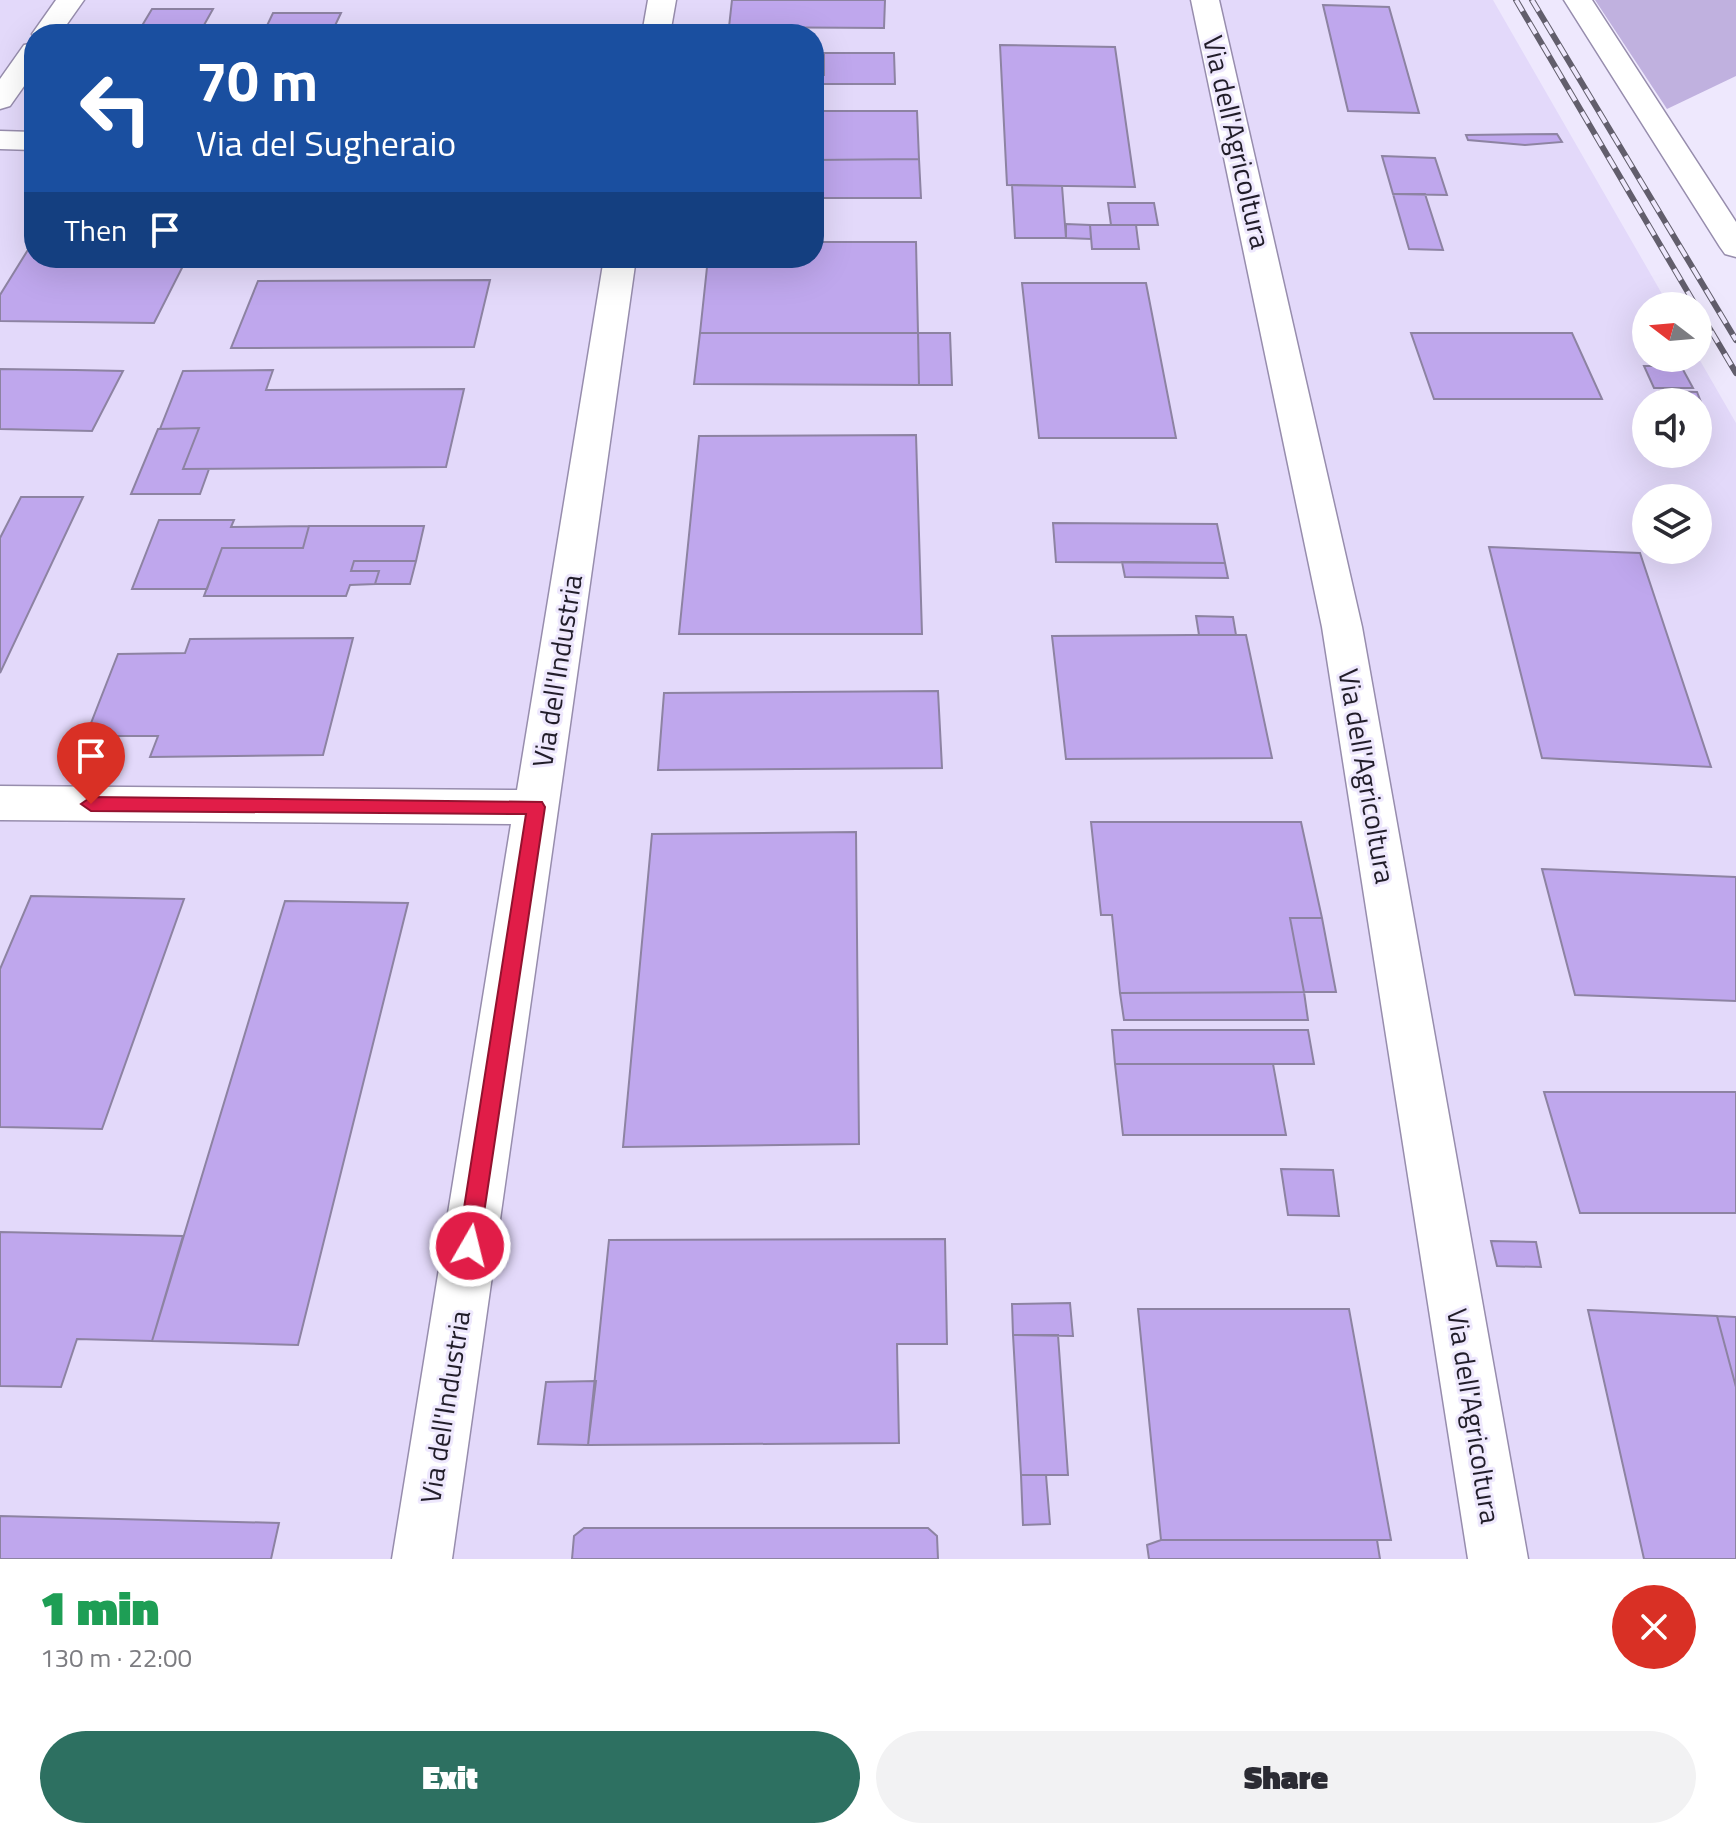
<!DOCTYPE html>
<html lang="en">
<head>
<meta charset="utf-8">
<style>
	body { margin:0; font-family:"Titillium Web",sans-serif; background:#f2f2f3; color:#2b2b33; height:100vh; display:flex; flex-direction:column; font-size:30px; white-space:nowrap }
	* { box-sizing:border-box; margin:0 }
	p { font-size:26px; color:#7c7c81 }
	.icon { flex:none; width:44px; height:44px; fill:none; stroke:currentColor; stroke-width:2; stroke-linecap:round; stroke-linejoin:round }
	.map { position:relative; height:1559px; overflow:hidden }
	.drawer { display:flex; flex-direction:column; background:#fff; flex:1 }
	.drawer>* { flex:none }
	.top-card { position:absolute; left:24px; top:24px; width:800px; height:244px; border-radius:32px; box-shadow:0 8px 32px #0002; background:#1a4fa0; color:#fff; overflow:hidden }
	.needle { width:52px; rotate:286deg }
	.tools { position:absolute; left:1632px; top:292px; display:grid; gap:16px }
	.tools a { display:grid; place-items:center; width:80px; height:80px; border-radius:50%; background:#fff; box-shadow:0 8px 32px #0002; font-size:40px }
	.pin { position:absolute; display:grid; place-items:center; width:68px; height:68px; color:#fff; margin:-82px -34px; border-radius:50% 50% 50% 0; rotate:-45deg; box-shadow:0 0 8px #0007 }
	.pin .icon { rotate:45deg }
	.me { position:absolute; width:88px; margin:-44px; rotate:8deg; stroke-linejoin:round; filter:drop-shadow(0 0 6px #0008) }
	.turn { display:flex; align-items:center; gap:28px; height:168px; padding:0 40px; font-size:36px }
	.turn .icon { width:104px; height:104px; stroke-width:2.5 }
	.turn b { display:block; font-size:56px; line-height:68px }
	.then { display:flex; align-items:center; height:76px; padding:0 40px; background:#0003; gap:16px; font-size:30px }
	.round { display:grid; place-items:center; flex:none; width:84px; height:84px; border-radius:42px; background:#f2f2f3 }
	.overview { display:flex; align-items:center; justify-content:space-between; height:136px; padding:0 40px }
	h1 { font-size:48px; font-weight:800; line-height:60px; color:#1e9e55 }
	.primary-button { display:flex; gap:16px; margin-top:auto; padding:16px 40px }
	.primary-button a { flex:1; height:92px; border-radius:48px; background:#2d7061; color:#fff; font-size:32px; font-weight:800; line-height:92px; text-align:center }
	.primary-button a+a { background:#f2f2f3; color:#2b2b33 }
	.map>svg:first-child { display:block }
	.built { fill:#e3d9fa; fill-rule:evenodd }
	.green { fill:#c0b1df }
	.building { fill:#bfa7ed; stroke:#8d83a2; stroke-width:2 }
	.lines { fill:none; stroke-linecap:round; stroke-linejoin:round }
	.street-casing { stroke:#978dad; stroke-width:3 }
	.street { fill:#fff; fill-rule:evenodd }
	.rail-casing { stroke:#625e6c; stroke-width:6 }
	.rail { stroke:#eee8fd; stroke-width:4; stroke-dasharray:13; stroke-linecap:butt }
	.route { fill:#e11d48; stroke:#92132f; stroke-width:2 }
	.labels { text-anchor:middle; stroke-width:6; stroke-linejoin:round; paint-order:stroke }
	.street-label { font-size:28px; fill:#211d29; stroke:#eee8fd }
</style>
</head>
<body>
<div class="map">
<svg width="1736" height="1559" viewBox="0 0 1736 1559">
	<rect width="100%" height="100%" fill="#eee8fd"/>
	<path class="built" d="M0,0H1493L1669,306H1646V358L1698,357L1736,423V1559H0ZM34,34H814V258H34ZM1646,402H1698V454H1646ZM1646,498H1698V550H1646Z"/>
	<path class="green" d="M1595,0H1736V76L1667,109Z"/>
	<path class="building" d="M732,0H885L884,28L729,27Z
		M1323,5L1389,7L1419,113L1348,111Z
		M152,9H213L199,34H137Z
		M273,13H341L331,34H263Z
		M1000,45L1115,47L1135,187L1007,185Z
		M814,53H824V75H814Z
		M824,53H894L895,84H814V75H824Z
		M814,111H917L919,159L814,160Z
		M1557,134L1562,142L1525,145L1468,140L1466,135Z
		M1382,156L1435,158L1447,195L1393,194Z
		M919,159L921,198H814V160Z
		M1012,185L1062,186L1066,238H1015Z
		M1393,194H1425L1443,250L1409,249Z
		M1108,203H1154L1158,225H1111Z
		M1066,224L1090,225L1091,239L1066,238Z
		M1090,225H1136L1139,249H1092Z
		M34,240V258H187L154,323L0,321V295Z
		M814,242H916L918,333H700L708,258H814Z
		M490,280L474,347L231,348L258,281Z
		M1022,283H1146L1176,438H1039Z
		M700,333H918L919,385L694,384Z
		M918,333H950L952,385H919Z
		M1411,333H1572L1602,399H1434Z
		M1644,366H1681L1693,388H1654Z
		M0,369L75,370L123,371L92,431L0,429Z
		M273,370L266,390L464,389L446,467L183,469L199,428L160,429L183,371Z
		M1660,391L1697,392L1706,415H1698V402H1664Z
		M199,428L183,469H209L200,494H131L158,429Z
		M916,435L922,634H679L699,436Z
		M21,497H83L0,673V538Z
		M159,520H234L231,527L309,526L303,548H222L207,589H132Z
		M1053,523L1217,524L1225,563L1056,562Z
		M309,526H424L416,561H354L351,571H379L375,584L350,585L346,596H204L222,548H303Z
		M1489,547L1640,553L1711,767L1542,758Z
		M354,561H416L410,584H375L379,571H351Z
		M1122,562L1225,563L1228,578L1125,577Z
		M1196,616L1233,617L1236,635H1199Z
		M1190,635H1246L1272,758L1066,759L1052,636Z
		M353,638L323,755L150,757L158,736H86L118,654L185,653L190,639Z
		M938,691L942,768L658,770L664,693Z
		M1091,822H1301L1322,918H1290L1304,992L1120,993L1112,915H1101Z
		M856,832L859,1144L623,1147L652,834Z
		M1542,869L1736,877V1001L1575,995Z
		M31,896L184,899L102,1129L0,1127V969Z
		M285,901L408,903L298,1345L152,1341Z
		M1290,918H1322L1336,992H1304Z
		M1304,992L1308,1020H1124L1120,993Z
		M1112,1030H1308L1314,1064H1115Z
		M1115,1064H1273L1286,1135H1123Z
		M1544,1092H1736V1213H1580Z
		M1281,1169L1333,1170L1339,1216L1288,1215Z
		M0,1232L183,1236L152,1341L77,1339L61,1387L0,1386Z
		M945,1239L947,1344H897L899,1443L588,1445L609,1240Z
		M1491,1241L1536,1242L1541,1267L1497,1266Z
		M1070,1303L1073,1336L1013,1335L1012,1304Z
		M1138,1309H1349L1391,1540H1161Z
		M1588,1310L1717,1316L1736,1387V1559H1644Z
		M1717,1316L1736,1317V1387Z
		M1013,1335H1058L1068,1475H1021Z
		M596,1381L588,1445L538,1444L546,1382Z
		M1021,1475H1046L1050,1524L1023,1525Z
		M0,1516L279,1523L271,1559H0Z
		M584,1528H928L937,1536L938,1559H572L574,1536Z
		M1161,1540H1377L1380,1559H1149L1147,1545Z"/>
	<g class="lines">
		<defs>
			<path id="street" d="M56,0H84L60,34L34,37L32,34Z
				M648,0H676L670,34H642Z
				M1191,0H1219L1362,627L1528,1559H1468L1322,627Z
				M1564,0H1592L1736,222V257L1725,254L1720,247Z
				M34,43V72L10,106L0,109V79L24,45Z
				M0,131L34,132V150L0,149Z
				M604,258H636L452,1559H392L511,824L0,820V786L517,790Z"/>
		</defs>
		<use href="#street" class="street-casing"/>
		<use href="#street" class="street"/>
		<defs>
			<path id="rail" d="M1516,0L1696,306
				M1532,0L1736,340
				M1698,309L1736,373"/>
		</defs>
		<use href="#rail" class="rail-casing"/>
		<use href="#rail" class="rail"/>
	</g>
	<path class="route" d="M91,797L542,802L545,807L478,1253L470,1256L462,1253L458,1246L526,814L91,811L81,804Z"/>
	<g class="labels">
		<g class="street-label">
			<text transform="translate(1237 142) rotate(77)" y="10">Via dell'Agricoltura</text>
			<text transform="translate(557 671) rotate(-81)" y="10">Via dell'Industria</text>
			<text transform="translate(1367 776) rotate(80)" y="10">Via dell'Agricoltura</text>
			<text transform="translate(445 1407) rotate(-81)" y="10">Via dell'Industria</text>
			<text transform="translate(1474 1416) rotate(81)" y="10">Via dell'Agricoltura</text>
		</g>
	</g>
</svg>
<div class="tools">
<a><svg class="needle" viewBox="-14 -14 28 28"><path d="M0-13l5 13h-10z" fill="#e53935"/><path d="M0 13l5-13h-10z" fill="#7c7c81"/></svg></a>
<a><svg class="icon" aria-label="sound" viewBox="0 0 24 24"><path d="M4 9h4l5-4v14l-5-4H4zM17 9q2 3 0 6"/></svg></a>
<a><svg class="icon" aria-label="layers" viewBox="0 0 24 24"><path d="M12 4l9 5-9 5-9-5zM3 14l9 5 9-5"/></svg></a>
</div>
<div class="pin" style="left:91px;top:804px;background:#d93025"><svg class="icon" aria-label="arrive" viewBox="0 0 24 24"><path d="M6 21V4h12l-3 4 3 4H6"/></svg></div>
<svg class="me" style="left:470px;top:1246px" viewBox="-20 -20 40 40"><circle r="17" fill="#e11d48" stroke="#fff" stroke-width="3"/><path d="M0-11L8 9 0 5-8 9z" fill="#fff"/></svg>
<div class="top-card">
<div class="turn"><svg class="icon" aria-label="left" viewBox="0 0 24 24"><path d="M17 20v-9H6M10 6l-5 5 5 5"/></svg><div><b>70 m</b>Via del Sugheraio</div></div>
<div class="then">Then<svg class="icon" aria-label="arrive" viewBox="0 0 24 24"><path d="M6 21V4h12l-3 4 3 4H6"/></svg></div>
</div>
</div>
<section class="drawer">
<div class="overview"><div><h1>1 min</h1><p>130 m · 22:00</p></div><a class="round" style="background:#d93025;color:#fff"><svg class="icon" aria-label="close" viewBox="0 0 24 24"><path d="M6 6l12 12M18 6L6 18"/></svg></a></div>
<div class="primary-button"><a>Exit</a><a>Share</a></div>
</section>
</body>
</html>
